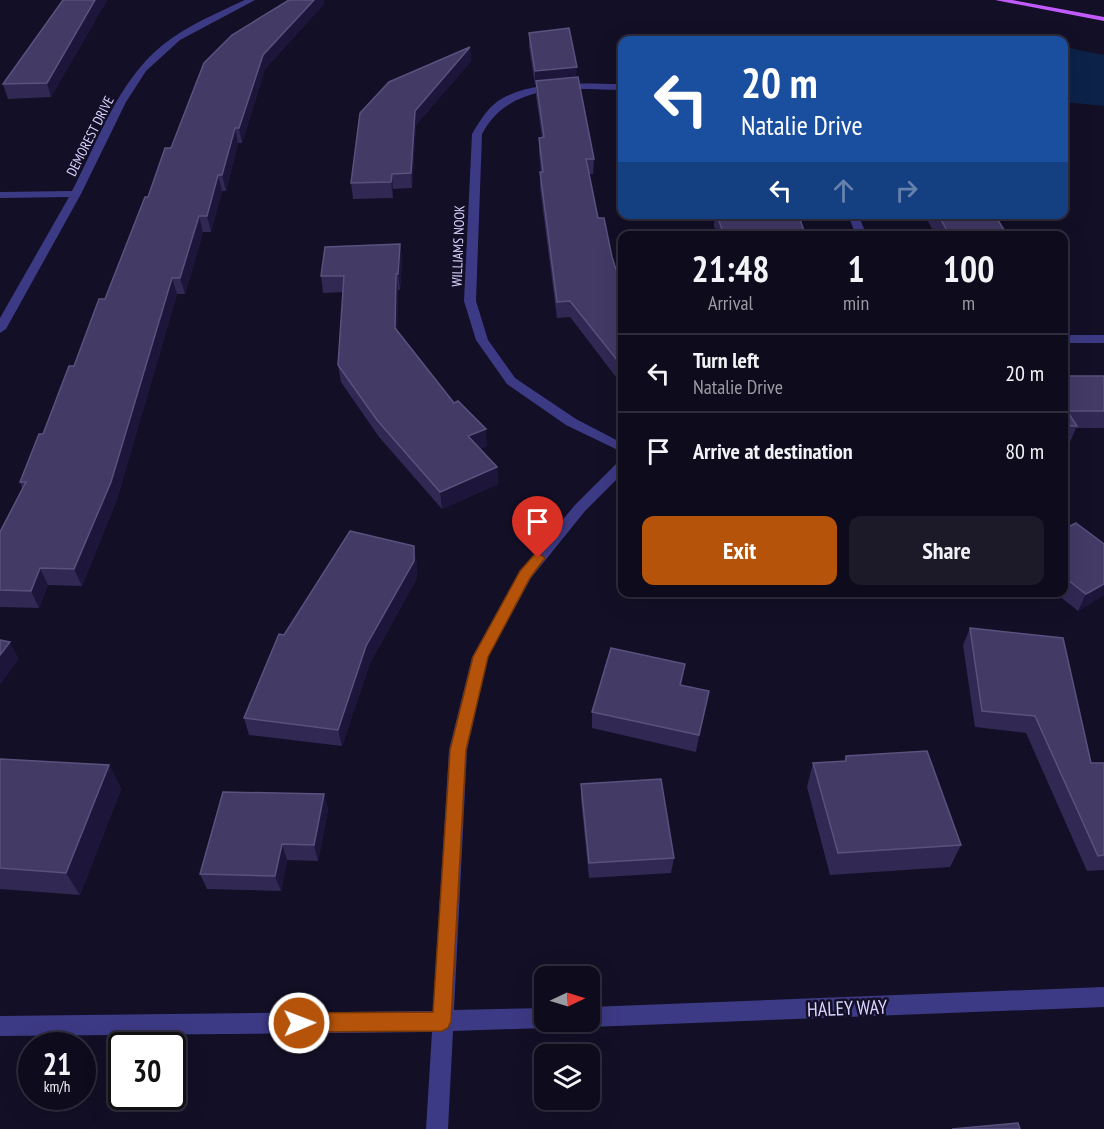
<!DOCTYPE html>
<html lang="en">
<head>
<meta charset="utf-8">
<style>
	body { margin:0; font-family:"PT Sans Narrow",sans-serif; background:#1c1929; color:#f1f3f6; height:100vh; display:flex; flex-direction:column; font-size:22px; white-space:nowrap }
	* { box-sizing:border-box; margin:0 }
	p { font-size:20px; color:#9b9ba3 }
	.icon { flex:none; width:33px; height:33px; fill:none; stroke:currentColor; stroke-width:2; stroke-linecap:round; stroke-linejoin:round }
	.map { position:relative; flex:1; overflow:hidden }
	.drawer { position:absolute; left:618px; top:231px; width:450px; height:366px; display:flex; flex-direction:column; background:#0e0b1c; border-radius:12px; box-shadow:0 6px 24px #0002,0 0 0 2px #2e2b3b }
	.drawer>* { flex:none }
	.top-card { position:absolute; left:618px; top:36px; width:450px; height:183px; border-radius:12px; box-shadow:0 6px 24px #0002,0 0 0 2px #2e2b3b; background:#1a4fa0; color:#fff; overflow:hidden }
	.needle { width:39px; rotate:86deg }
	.controls { position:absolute; left:534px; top:966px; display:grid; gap:12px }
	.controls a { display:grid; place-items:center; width:66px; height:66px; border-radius:12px; background:#0e0b1c; box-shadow:0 6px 24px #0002,0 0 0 2px #2e2b3b; font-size:30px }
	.speed { position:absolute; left:18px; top:1032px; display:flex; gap:12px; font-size:30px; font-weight:700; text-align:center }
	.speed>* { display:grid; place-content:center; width:78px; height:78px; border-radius:50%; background:#0e0b1c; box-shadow:0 6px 24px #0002,0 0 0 2px #2e2b3b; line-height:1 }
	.speed small { font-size:15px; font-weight:400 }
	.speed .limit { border:3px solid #111; border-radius:9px; background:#fff; color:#111 }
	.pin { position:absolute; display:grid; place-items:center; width:51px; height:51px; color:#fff; margin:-62px -26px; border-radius:50% 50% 50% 0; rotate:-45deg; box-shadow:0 0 6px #0007 }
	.pin .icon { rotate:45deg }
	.me { position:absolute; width:66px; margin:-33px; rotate:89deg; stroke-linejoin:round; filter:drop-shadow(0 0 4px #0008) }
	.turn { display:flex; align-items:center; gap:21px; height:126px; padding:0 24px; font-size:27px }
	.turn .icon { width:78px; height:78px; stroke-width:2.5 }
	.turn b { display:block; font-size:42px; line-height:51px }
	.lanes { display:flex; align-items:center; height:57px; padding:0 24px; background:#0003; justify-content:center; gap:30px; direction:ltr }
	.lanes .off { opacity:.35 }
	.eta { display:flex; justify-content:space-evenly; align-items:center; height:102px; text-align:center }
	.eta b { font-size:36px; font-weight:800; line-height:42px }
	.primary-button { display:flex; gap:12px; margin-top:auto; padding:12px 24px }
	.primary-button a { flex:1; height:69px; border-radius:12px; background:#b45309; color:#fff; font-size:24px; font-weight:800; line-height:69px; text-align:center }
	.primary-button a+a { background:#1c1929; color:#f1f3f6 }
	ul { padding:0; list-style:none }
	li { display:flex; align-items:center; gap:18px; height:78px; padding:0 24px; border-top:2px solid #2e2b3b }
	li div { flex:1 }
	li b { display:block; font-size:22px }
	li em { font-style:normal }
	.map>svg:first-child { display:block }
	.water { fill:#0c2248 }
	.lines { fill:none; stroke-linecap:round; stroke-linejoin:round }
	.minor { fill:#3d3a85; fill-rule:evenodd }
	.major { fill:#c25bff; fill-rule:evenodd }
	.wall { fill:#312854 }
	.shaded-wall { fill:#1d163a }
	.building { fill:#433a66; stroke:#5a527e; stroke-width:1.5 }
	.route { fill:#b45309; stroke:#753606; stroke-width:1.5 }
	.labels { text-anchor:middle; stroke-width:5; stroke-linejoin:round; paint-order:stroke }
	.far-street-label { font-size:14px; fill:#d9d4ff; stroke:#130f26 }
	.near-street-label { font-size:20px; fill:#d9d4ff; stroke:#130f26 }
</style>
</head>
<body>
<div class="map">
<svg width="1104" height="1129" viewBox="0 0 1104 1129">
	<rect width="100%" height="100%" fill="#130f26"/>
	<path class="water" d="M1064,47L1104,55V106L1064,102Z"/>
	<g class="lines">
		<path class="minor" d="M245,0H255L180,40L146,71L126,102L81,194L6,329L0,333V318L69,197L0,198V192L72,191C98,141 118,80 164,44C188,25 217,13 245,0Z
			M622,84V90C570,89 511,81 482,134L476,301L488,340L515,378L576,419L622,443V452L566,425L507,384L476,340L464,301L472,134C479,122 487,109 498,101C532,79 584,84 622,84Z
			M848,214H858L867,236H856Z
			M1064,335H1104V343H1064Z
			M622,461V474L585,511L531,578L488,657L467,750L454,1010L544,1008V1022H553L551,1025L544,1028L453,1031L448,1129H426L432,1032L0,1036V1016L433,1011L449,750L472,657L520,571L575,505L617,463Z
			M1104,987V1007L590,1027L581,1022H590V1007Z"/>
		<path class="major" d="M995,0H1012L1104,17V21Z"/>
	</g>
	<path class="wall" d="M63,0H107L51,97L8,99L3,84Z
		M324,4L265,69L242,143H238L226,191H222L211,232H203L185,294H177L117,499L82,586L48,585L39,608L0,607V532L22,488L20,482L105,299L148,197L171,148Z
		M529,33L576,77L594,159L593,174H589L598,218L612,257L622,288L616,377L570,317L557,318L540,188V172H541L539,153V138H542L536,96V85H535L529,47Z
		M470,47L471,61L416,125L412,188L393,189V198L353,199L351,183Z
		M715,214H798L806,236H717L714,226Z
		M924,214H994L1008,236H936Z
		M400,244L402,260L400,290H398L397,331L487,446L480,449L497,467L498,484L442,509L379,437L341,382L338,365L343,292L323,293L321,276Z
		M1064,376H1104V428H1076L1070,442L1064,443Z
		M1064,529L1104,595L1078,611L1054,592H1064Z
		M417,563V578L370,663L342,746L249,735L244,718L284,635Z
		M970,628L1091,763H1104V870L1087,871L1026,733L975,727L963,645Z
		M685,664L681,685L709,691L696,752L592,728V712Z
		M846,756L961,845L950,867L830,875L807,787L813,763L844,761Z
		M0,759L109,765L121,789L80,895L0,889Z
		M581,784L674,858L671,873L589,878L581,800Z
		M324,794L328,810L318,861L287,860L281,891L207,889L200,874Z"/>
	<path class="shaded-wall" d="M95,0H107L51,97L47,83Z
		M314,0H324V4L265,69L242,143L239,128L263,55Z
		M470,47L471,61L416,125L412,188L411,173L415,111Z
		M577,67L576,81H536V85H535V71Z
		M235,128L238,143L226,191L222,175Z
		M392,174L393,189V198L391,182Z
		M218,175L222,191L211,232L207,216Z
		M199,216L203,232L185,294L180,278Z
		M400,244L402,260L400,290L398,274Z
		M396,274L398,290L397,344L395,328Z
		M172,278L177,294L117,499L82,586L74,569Z
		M622,359V375L616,377L617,360Z
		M486,429L487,446L469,453L468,436Z
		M497,467L498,484L442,509L440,492Z
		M414,546L417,563V578L370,663L342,746L338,730L366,646Z
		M40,568L48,585L39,608L31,591Z
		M1104,584V595L1078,611L1086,594Z
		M10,642L19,659L0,685V655Z
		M685,664L683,680L677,701L680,685Z
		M709,691L706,708L696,752L699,735Z
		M109,765L121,789L80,895L66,873Z
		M324,794L328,810L318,861L314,845Z
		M282,844L287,860L281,891L275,876Z"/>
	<path class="building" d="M63,0H95L47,83L3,84Z
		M289,0H314L263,55L239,128H235L222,175H218L207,216H199L180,278H172L111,482L74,569L40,568L31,591L0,590V532L26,482H20L39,434H43L69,366H74L99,299H105L145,197H148L165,148H171L204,63L232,35Z
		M569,28L577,67L535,71L529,33Z
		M470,47L415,111L411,173L392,174L391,182L351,183L360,113L389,82Z
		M578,77L594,159H586L598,218H604L612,257L622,288V359L617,360L570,301L557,302L540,172H543L539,138L544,137L536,81Z
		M717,214H798L806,236H724Z
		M938,214H994L1008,236H950Z
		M400,244L398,274H396L395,328L454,403L458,401L486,429L468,436L497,467L440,492L377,420L338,365L344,276H321L325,247Z
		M1064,376H1104V411H1067L1077,426H1064Z
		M1076,523L1104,544V584L1086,594L1064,577V529Z
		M350,531L414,546V561L366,646L338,730L244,718L279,634L284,635Z
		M970,628L1063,638L1091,763H1104V855L1098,856L1035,716L982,711Z
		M0,640L10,642L0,655Z
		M611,648L685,664L680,685L709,691L699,735L592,712Z
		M927,751L961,845L838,853L813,763L846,761V756Z
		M0,759L109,765L66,873L0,868Z
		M661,779L674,858L589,863L581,784Z
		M223,792L324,794L314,845L282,844L275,876L200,874Z
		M1018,1123L1020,1129H952Z"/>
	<path class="route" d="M538,553L545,558L530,578L488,657L466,750L451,1021L448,1028L442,1031L299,1032L293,1030L290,1023L293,1016L299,1013L433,1012L450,750L473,657L520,571L534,555Z"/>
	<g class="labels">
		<g class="far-street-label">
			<text transform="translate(90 136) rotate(-63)" y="5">DEMOREST DRIVE</text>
			<text transform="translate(458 246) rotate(-88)" y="5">WILLIAMS NOOK</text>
		</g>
		<g class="near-street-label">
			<text transform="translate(847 1008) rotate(-2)" y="7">HALEY WAY</text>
		</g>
	</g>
</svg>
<div class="controls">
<a><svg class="needle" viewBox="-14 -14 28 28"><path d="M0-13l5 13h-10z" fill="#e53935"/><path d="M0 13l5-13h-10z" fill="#9b9ba3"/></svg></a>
<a><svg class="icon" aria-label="layers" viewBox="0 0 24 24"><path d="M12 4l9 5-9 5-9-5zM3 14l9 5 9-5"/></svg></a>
</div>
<div class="speed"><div>21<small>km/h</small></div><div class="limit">30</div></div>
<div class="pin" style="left:538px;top:558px;background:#d93025"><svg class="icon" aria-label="arrive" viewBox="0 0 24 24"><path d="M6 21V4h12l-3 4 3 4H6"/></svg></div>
<svg class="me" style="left:299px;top:1023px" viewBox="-20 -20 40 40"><circle r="17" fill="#b45309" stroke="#fff" stroke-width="3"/><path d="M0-11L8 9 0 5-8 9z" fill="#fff"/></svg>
<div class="top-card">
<div class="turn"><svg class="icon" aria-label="left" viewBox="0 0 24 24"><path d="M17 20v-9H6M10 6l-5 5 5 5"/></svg><div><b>20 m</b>Natalie Drive</div></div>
<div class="lanes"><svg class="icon" aria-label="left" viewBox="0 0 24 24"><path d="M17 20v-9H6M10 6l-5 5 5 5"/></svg><svg class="icon off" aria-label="ahead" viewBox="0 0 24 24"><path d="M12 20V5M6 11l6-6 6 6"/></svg><svg class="icon off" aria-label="right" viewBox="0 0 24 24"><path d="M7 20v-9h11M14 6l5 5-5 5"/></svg></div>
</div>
<section class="drawer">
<div class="eta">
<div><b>21:48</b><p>Arrival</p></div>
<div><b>1</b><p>min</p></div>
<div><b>100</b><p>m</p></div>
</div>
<ul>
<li><svg class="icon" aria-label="left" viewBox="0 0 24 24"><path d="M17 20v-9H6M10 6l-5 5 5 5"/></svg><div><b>Turn left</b><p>Natalie Drive</p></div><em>20 m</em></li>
<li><svg class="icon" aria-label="arrive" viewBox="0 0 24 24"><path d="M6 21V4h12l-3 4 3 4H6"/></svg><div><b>Arrive at destination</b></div><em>80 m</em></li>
</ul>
<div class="primary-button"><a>Exit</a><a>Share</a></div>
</section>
</div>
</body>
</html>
